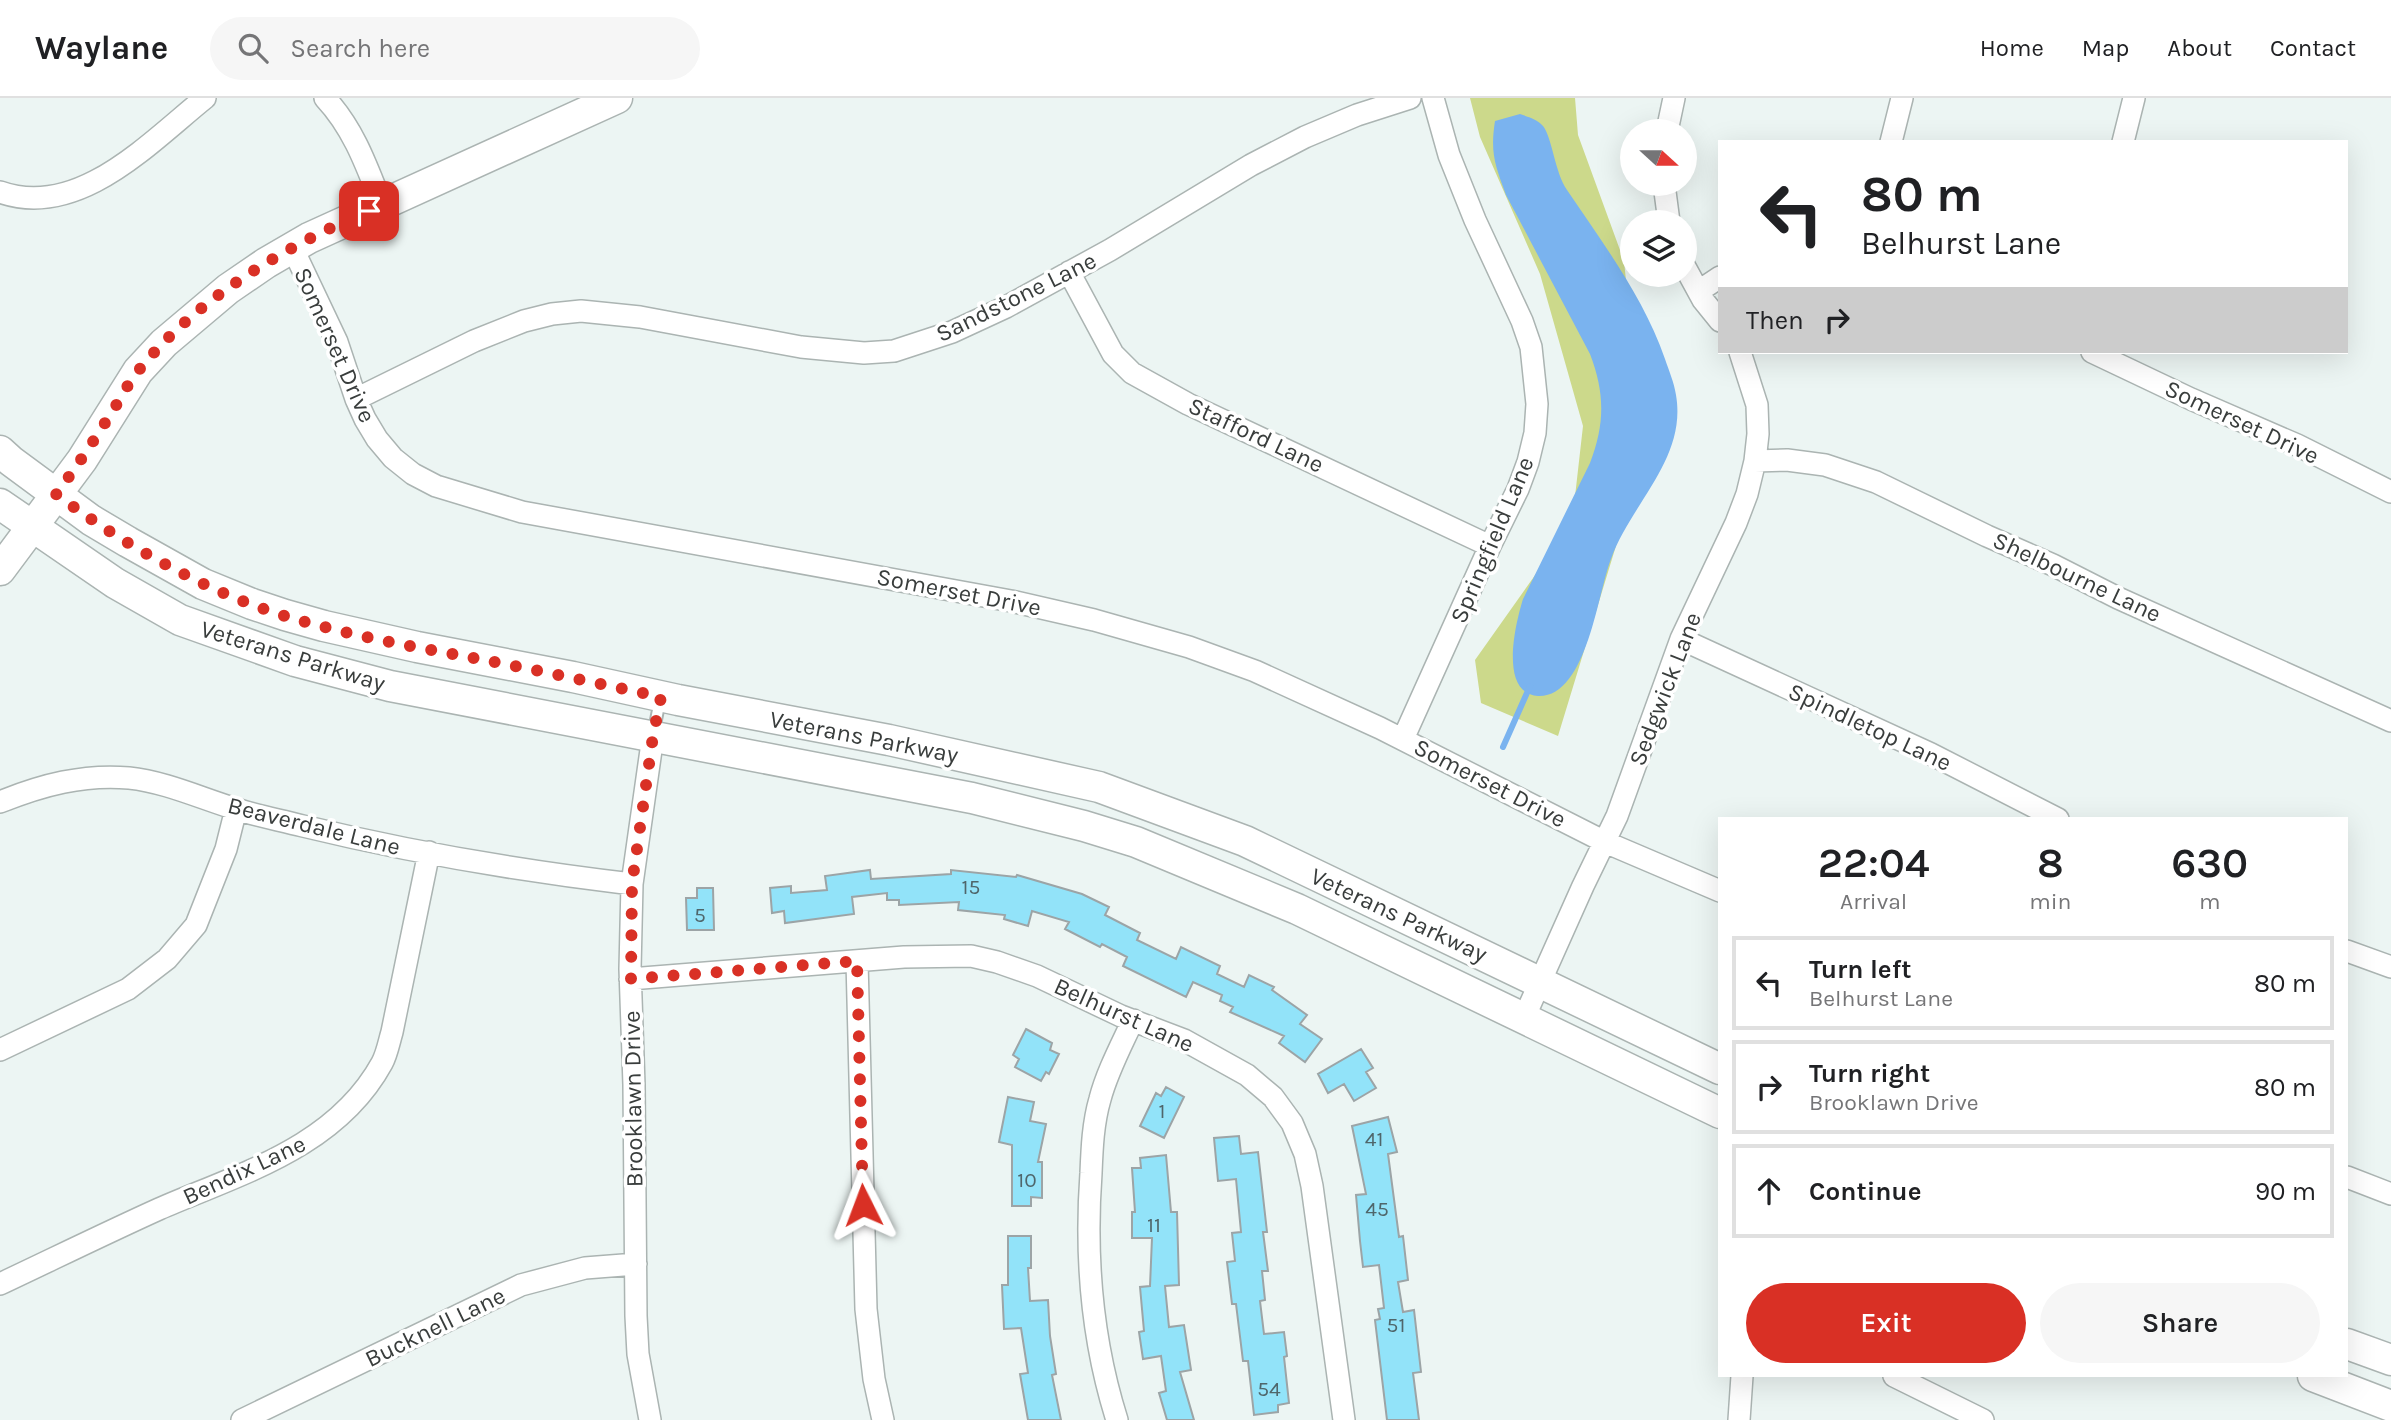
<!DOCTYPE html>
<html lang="en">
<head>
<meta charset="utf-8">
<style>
	body { margin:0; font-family:Karla,sans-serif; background:#f6f6f6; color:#202124; height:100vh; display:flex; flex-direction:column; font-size:26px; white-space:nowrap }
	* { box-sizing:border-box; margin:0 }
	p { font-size:23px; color:#757577 }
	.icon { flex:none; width:38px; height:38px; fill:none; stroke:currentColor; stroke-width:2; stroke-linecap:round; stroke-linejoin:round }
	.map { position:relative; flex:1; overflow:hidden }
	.side { position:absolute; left:1718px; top:719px; width:630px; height:560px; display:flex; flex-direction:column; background:#fff; border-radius:0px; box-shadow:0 7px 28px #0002 }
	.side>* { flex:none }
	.banner { position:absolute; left:1718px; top:42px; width:630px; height:214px; border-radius:0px; box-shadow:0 7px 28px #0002; background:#fff; color:#202124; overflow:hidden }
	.needle { width:46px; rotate:111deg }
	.controls { position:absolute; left:1620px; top:21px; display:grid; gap:14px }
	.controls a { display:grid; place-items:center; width:77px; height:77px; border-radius:50%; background:#fff; box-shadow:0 7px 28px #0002; font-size:35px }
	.pin { position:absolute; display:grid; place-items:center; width:60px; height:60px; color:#fff; margin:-30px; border-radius:14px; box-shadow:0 4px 10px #0006 }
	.me { position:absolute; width:77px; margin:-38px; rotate:357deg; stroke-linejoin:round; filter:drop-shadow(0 0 5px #0008) }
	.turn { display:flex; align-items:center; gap:24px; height:147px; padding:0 28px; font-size:32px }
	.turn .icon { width:91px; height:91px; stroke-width:2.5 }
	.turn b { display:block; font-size:49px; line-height:60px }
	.then { display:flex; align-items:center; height:66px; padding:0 28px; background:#0003; gap:14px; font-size:26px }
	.eta { display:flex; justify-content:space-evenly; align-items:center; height:119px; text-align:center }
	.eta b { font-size:42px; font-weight:600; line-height:49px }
	.action { display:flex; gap:14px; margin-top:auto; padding:14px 28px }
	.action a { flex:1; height:80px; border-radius:42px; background:#d93025; color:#fff; font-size:28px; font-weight:600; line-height:80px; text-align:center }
	.action a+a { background:#f6f6f6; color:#202124 }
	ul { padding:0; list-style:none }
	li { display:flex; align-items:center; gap:21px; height:94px; margin:0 14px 10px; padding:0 14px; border:4px solid #e0e0e0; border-radius:0px }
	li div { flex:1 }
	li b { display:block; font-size:26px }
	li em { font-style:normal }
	header { display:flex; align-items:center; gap:42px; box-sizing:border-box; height:98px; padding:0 35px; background:#fff; border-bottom:2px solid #e0e0e0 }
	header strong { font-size:33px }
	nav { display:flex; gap:38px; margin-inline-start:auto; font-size:24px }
	.search { width:490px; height:63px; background:#f6f6f6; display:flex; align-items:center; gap:18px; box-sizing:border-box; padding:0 24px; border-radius:38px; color:#757577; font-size:26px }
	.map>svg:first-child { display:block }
	.green { fill:#ccd98b }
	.water { fill:#7ab3ef }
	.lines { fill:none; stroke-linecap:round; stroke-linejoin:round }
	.stream { stroke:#7ab3ef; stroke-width:6 }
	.building { fill:#92e3f9; stroke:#9ca4a6; stroke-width:2 }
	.lane-casing { stroke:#abb4b2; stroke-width:14 }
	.street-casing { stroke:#abb4b2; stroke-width:24 }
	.secondary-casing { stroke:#abb4b2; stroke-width:33 }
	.lane { stroke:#fff; stroke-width:10 }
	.street { stroke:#fff; stroke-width:21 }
	.secondary { stroke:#fff; stroke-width:30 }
	.route { stroke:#d93025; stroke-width:12; stroke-dasharray:0 21.6 }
	.labels { text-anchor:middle; stroke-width:7; stroke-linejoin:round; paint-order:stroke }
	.number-label { font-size:21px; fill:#4f666b }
	.street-label { font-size:24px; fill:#393d3c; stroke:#fff }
</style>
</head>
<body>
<header>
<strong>Waylane</strong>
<div class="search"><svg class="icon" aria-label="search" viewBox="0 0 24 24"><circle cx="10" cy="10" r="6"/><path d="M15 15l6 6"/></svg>Search here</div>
<nav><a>Home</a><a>Map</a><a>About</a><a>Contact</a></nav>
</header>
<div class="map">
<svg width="2391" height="1322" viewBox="0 0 2391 1322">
	<rect width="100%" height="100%" fill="#ecf5f3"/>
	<path class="green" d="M1470,0H1575L1578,37L1624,163L1644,356L1558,638L1481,605L1475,562L1572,425L1583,328L1540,176L1480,39Z"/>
	<path class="water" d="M1520,16C1528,19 1537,21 1543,28C1552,39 1555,75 1567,92C1604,147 1643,198 1665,261C1669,273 1674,284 1676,297C1687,361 1631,405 1611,461C1598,493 1587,600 1538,598C1498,595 1516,524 1523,501L1590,365C1605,326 1605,295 1590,256L1506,97C1495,67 1490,55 1495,23Z"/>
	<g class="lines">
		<path class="stream" d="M1503,649L1530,588"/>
	</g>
	<path class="building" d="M870,772L871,781L951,776V772L1016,779L1017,777L1082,796L1109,809L1105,817L1140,835L1137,842L1176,861L1181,849L1220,868L1217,876L1244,889L1249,877L1274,889L1272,892L1307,917L1300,926L1322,941L1305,964L1279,945L1284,938L1230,914L1233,909L1220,903L1222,897L1193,884L1186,899L1123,868L1127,859L1102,846L1100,849L1065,831L1069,824L1032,813L1028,828L1004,821L1005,817L958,812L959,804L899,807V802H887V795L852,799L854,816L785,825L784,813L772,815L770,790L791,788V795L827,792L825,778Z
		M697,790H713L714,832H687L686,800H697Z
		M1026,931L1052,945L1050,952L1059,956L1049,976L1046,974L1041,983L1015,969L1019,961L1013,957Z
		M1361,951L1373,970L1366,974L1376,990L1354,1003L1344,986L1328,995L1318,976Z
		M1166,989L1184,999L1164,1040L1140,1028L1156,995L1161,998Z
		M1008,999L1034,1004L1030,1023L1046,1026L1038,1064H1042V1100L1031,1099V1108H1012V1047L999,1044Z
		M1388,1019L1397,1054L1388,1056L1399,1139L1403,1138L1408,1182L1398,1184L1403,1214L1414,1212L1421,1274L1413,1275L1419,1322H1387L1375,1222L1380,1221L1378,1211L1384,1210L1379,1167L1363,1169L1360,1143L1356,1097L1366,1096L1352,1028Z
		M1239,1038L1241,1056L1258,1054L1267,1134H1263L1268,1173H1262L1265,1202L1260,1203L1264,1236L1284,1234L1287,1258L1284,1259L1289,1305L1278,1307V1314L1254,1317L1248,1263H1243L1236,1206H1232L1227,1164L1235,1163L1232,1135L1241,1134L1236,1081L1218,1083L1214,1040Z
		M1166,1057L1171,1114H1177L1179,1187L1165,1188L1169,1229L1184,1227L1191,1272L1180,1274L1194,1322H1167L1159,1295L1166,1293L1161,1258L1143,1261L1139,1234L1144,1233L1140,1189L1150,1188L1152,1140H1132V1114H1135L1132,1070H1141L1140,1060Z
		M1008,1138H1031V1170H1028L1030,1203L1048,1202L1050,1238L1056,1276L1052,1277L1061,1322H1028L1020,1276L1028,1275L1021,1230L1004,1231L1002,1187H1008Z"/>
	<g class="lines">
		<defs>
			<path id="lane" d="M653,637L660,602"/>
			<path id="street" d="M325,0C354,31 367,69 382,107
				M1667,33L1674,0
				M1891,44L1902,0
				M2123,44L2134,0
				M1664,86L1669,124
				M0,94C78,122 149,45 205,0
				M292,149L337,244L356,301L365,321L377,341L393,360L413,376L436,388L522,414L1011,503L1094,522L1189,549L1255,573L1380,630L1605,744L1720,793
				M1685,169L1703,202L1720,223
				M1069,174L1113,256L1132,275L1188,306L1490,448
				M1699,193L1720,179
				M2092,254L2191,301L2297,347L2391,394
				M356,301L474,243L524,223L552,216L581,213L640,219L801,249L864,255L894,253L952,234L1006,209L1110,152L1251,67L1305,39L1357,17L1410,0
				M1755,363L1787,362L1825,367L1876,384L1987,438L2053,467L2118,500L2391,623
				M1681,541L1931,656L2058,721
				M1403,641L1490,448L1518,391L1528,364L1535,335L1537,306L1531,249L1522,223L1475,122L1449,57L1433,0
				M0,704C42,687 83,676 129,680C166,684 200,700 236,711C257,718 280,722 303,728C410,754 521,773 632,786
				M2347,853L2391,869
				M857,863L866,1211L874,1281L883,1322
				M630,881L904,859L971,858L997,864L1037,878L1121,918L1184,942L1247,977L1273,999L1292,1025L1305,1056L1312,1088L1344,1322
				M1524,920L1583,788L1617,718L1681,541L1736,425L1747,396L1755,363L1758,336L1757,307L1740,254
				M0,952L128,891L167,861L196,827L226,751L236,711
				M2347,1079L2391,1096
				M0,1186C53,1161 106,1135 159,1111C242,1075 336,1049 382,965C387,956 389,944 392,934L429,754
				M1894,1278L1983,1322
				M242,1322L521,1187L585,1170L636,1166
				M650,1322L638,1256L636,1218L634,987L630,871L632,786L653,638
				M1117,1322C1092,1243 1085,1158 1091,1075C1092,1050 1093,1025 1100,1001C1107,974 1121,948 1133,922
				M1739,1322L1742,1278"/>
			<path id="secondary" d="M0,353L11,363L91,422L128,444L203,486L252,506L285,517L324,528L417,549L573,579L678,602L889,642L1099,689L1245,743L1720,971
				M0,406L115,485L180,522L295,563L390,588L972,700L1084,728L1136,744L1297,811L1720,1015
				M0,472L82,362L138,273L164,245L228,191L266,165L309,140L617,0
				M2347,1246L2391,1262
				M2313,1278L2391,1308"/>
		</defs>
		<use href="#lane" class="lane-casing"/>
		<use href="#street" class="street-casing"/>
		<use href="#secondary" class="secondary-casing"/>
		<use href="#lane" class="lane"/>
		<use href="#street" class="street"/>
		<use href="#secondary" class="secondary"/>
	</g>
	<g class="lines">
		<path class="route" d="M369,113C287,147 196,201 139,272C128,285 120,302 110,317C93,344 76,370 56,396C115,440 181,479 250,506C319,532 395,545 468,559C532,571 597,585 661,599L653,638L632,786L631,881L857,863L863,1107"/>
	</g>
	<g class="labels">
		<g class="number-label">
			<text x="971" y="796">15</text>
			<text x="700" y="824">5</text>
			<text x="1162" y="1020">1</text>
			<text x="1374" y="1048">41</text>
			<text x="1027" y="1089">10</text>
			<text x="1377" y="1118">45</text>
			<text x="1154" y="1134">11</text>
			<text x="1396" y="1234">51</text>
			<text x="1269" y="1298">54</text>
		</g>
		<g class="street-label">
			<text transform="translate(1016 199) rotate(-26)" y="8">Sandstone Lane</text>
			<text transform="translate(335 247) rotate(66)" y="8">Somerset Drive</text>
			<text transform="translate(2242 324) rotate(25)" y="8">Somerset Drive</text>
			<text transform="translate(1256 337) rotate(25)" y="8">Stafford Lane</text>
			<text transform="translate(1492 442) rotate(-67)" y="8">Springfield Lane</text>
			<text transform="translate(2077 479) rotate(25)" y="8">Shelbourne Lane</text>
			<text transform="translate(959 494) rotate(11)" y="8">Somerset Drive</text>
			<text transform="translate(293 558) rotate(17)" y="8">Veterans Parkway</text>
			<text transform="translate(1665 591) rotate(-69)" y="8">Sedgwick Lane</text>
			<text transform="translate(1870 629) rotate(25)" y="8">Spindletop Lane</text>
			<text transform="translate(864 639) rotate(11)" y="8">Veterans Parkway</text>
			<text transform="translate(1490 685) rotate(27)" y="8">Somerset Drive</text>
			<text transform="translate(314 728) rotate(14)" y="8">Beaverdale Lane</text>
			<text transform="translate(1399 817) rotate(25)" y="8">Veterans Parkway</text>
			<text transform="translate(1124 917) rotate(24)" y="8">Belhurst Lane</text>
			<text transform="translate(633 1001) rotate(-91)" y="8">Brooklawn Drive</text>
			<text transform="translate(244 1072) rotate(-25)" y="8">Bendix Lane</text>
			<text transform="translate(435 1229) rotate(-26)" y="8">Bucknell Lane</text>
		</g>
	</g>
</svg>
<div class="controls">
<a><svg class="needle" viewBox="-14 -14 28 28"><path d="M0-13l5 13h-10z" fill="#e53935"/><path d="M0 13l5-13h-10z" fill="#757577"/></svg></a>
<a><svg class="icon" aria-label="layers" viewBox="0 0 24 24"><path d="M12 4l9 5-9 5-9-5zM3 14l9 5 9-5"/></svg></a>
</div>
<div class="pin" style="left:369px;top:113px;background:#d93025"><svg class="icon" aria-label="arrive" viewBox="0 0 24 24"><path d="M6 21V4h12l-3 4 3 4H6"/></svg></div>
<svg class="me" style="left:863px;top:1107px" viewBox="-20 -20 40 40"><path d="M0-17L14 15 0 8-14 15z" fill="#d93025" stroke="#fff" stroke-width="4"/></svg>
<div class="banner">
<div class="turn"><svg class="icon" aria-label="left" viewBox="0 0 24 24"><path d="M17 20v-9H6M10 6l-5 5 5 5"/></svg><div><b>80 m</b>Belhurst Lane</div></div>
<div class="then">Then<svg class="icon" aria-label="right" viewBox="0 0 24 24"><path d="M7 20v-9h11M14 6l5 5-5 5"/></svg></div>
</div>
<section class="side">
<div class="eta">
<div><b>22:04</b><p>Arrival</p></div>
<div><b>8</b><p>min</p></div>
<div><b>630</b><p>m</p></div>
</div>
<ul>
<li><svg class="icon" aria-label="left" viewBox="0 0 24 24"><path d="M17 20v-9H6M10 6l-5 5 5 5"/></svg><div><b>Turn left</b><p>Belhurst Lane</p></div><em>80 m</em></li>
<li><svg class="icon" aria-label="right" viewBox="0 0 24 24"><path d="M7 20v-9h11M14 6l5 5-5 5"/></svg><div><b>Turn right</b><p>Brooklawn Drive</p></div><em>80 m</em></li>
<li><svg class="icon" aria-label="ahead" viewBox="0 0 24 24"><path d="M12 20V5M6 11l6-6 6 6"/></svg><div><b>Continue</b></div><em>90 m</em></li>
</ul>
<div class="action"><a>Exit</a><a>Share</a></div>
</section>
</div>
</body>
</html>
